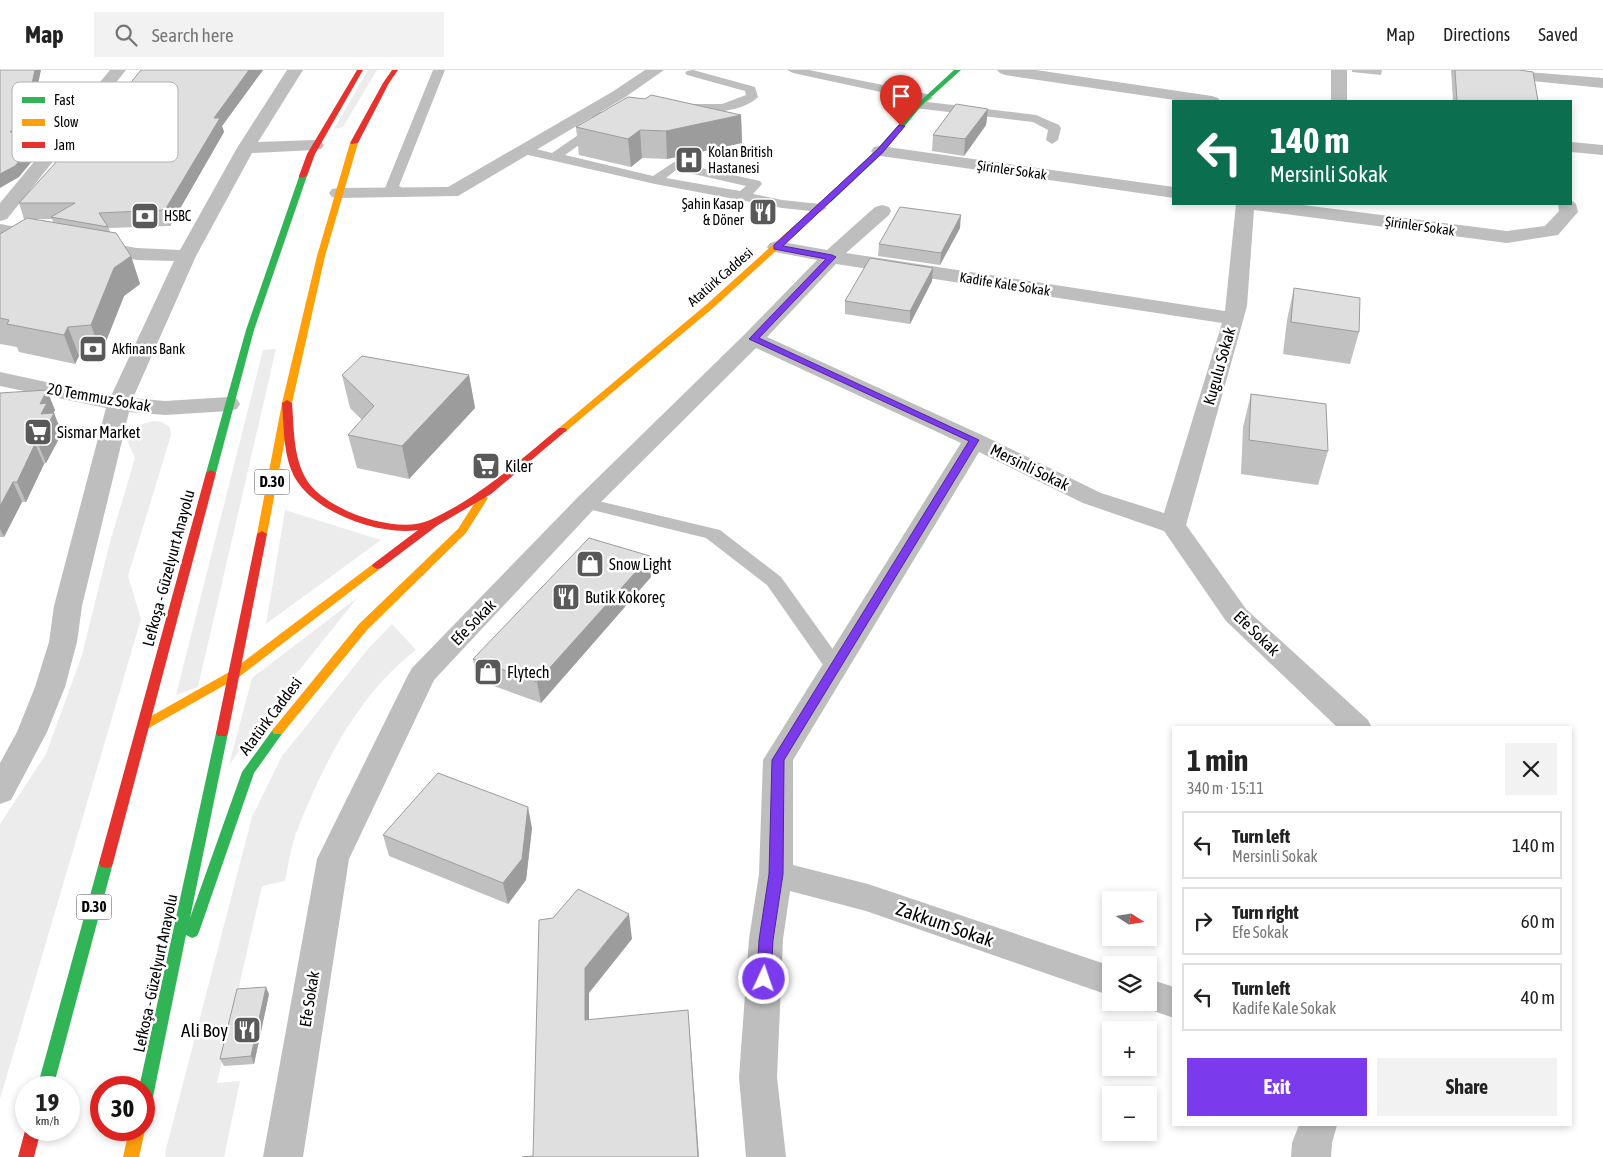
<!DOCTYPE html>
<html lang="en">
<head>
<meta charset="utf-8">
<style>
	body { margin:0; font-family:"Asap Condensed",sans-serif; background:#f2f2f2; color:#222; height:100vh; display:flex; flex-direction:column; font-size:19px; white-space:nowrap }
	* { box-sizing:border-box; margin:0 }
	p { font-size:16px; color:#767676 }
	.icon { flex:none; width:28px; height:28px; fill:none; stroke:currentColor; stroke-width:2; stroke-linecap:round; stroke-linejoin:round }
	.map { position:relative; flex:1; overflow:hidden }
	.sheet { position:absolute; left:1172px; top:656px; width:400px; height:400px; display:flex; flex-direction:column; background:#fff; border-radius:0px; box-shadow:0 2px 8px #0003 }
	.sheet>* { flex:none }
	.top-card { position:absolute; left:1172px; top:30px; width:400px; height:105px; border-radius:0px; box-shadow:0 2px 8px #0003; background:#0b6e4f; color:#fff; overflow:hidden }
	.needle { width:32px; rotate:102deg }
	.buttons { position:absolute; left:1102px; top:821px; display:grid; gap:10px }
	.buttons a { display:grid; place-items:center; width:55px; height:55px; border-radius:0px; background:#fff; box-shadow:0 2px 8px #0003; font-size:25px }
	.speed { position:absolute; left:15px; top:1006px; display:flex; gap:10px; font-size:25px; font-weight:700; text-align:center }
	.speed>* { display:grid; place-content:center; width:65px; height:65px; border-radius:50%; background:#fff; box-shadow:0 2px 8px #0003; line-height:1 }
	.speed small { font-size:12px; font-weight:400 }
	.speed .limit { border:8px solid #d22; background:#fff; color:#111 }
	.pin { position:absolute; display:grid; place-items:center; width:42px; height:42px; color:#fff; margin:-51px -21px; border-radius:50% 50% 50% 0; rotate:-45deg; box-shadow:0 0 5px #0007 }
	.pin .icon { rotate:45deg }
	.me { position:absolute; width:55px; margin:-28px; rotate:3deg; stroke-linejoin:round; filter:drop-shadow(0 0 4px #0008) }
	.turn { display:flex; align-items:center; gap:18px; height:105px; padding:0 15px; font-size:22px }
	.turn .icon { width:65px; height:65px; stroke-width:2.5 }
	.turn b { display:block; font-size:35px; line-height:42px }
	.round { display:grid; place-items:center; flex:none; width:52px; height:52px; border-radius:0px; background:#f2f2f2 }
	.summary { display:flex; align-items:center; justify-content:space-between; height:85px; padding:0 15px }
	h1 { font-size:30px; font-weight:700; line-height:38px }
	.cta { display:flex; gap:10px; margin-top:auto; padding:10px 15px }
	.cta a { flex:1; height:58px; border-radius:0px; background:#7c3aed; color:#fff; font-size:20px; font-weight:700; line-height:58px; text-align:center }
	.cta a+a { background:#f2f2f2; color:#222 }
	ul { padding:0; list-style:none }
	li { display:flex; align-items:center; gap:15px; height:68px; margin:0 10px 8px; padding:0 5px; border:2px solid #e0e0e0; border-radius:0px }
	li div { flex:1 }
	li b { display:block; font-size:19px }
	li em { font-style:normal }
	header { display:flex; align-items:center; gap:30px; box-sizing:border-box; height:70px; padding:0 25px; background:#fff; border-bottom:1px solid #e0e0e0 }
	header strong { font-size:24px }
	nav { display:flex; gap:28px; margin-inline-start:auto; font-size:18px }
	.search { width:350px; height:45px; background:#f2f2f2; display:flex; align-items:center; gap:12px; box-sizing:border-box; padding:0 18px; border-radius:0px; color:#767676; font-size:19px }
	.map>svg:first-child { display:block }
	.green { fill:#ececec }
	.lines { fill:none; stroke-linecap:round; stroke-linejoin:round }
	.lane { fill:#bebebe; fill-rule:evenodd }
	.street { fill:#bebebe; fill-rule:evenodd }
	.fast { fill:#30b455; fill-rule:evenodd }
	.slow { fill:#ff9f0a; fill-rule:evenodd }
	.jam { fill:#e5322d; fill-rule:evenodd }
	.wall { fill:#c0c0c0; fill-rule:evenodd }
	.shaded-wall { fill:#9c9c9c }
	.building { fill:#dfdfdf; stroke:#9c9c9c }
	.route { fill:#7c3aed; stroke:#51269a }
	.labels { text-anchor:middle; stroke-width:5; stroke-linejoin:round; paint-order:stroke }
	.far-poi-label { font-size:14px; fill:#000; stroke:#fff; text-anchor:start }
	.far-street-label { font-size:14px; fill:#000; stroke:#fff }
	.shield { fill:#fff; stroke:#4c4c4c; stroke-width:1 }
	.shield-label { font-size:15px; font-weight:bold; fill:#000 }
	.street-label { font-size:16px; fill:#000; stroke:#fff }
	.poi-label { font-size:16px; fill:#000; stroke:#fff; text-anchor:start }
	.near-street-label { font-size:19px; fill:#000; stroke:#fff }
	.near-poi-label { font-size:19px; fill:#000; stroke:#fff; text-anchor:end }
	.key { fill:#fff; stroke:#b2b2b2; stroke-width:1 }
	.key-label { font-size:14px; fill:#000 }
</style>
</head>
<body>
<header>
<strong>Map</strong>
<div class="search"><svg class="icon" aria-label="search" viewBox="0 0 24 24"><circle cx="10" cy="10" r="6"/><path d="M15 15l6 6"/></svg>Search here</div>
<nav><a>Map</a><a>Directions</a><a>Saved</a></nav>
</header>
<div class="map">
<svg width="1603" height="1087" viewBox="0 0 1603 1087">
	<rect width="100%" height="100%" fill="#fff"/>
	<path class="green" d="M368,0H377L343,57L334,59Z
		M276,279L198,617L176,625L263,280Z
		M154,351L162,352L170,357L171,365L128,506L141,549L0,1029V754L46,684L82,585L110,472L135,388L126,368V362L142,354Z
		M285,440L381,470L266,554Z
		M358,527L293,608L229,695L252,608Z
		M392,554L416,580C357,625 321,698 295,766C290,781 288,796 285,811L262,816L217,1013L240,1011L224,1087H166L165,1083L252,747L282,686L368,579Z"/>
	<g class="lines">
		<path class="lane" d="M433,0H445L399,116L411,123L404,127L387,121L385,118Z
			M693,0L755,17L758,27C744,42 704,45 685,41L683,38L689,34H722L746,25L745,21L687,5L685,3L687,1Z
			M787,0H809L927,24L933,28L927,32L793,3Z
			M919,31L1036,45L1059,55L1061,58L1058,70L1052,74L1046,70L1048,60L1033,52L915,38L913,35L915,32Z
			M589,38L613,46L615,49L565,85L653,106L674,92L760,111L762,114L753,124L782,130L820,134L827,138L820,142L782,138L655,114L524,84L518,80L524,76L552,83L600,50L585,45L583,42L585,39ZM676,100L746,116L740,121L666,108Z
			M586,428L720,460L781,507L842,592L845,597L842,602L835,604L828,602L767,515L706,468L580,437L577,433L580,429Z"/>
		<path class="street" d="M110,0H126L7,149L0,151V133Z
			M287,0H303L258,72L315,70L321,71L324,75L321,79L315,80L252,83L196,186L133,328L165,331L229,327L237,329L240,334L237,339L229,341L165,345L129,342L82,536L77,572L65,617L47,662L11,730L0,734V693L17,662L35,617L49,572L54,536L106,338L0,316V302L111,326L174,191L137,190L84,180L81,176L84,172L91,170L137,178L180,180L237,78Z
			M645,0H664L624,28L458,126L338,128L332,127L329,123L332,119L338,118L448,117L612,22Z
			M997,0H1036L1212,26L1218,28L1220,31H1181L1005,5L1000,3Z
			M1331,0H1347V31H1331Z
			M1502,0L1603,8V18L1511,9L1505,7Z
			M1571,72L1603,75V85L1571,82Z
			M880,76L1174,117V128L874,85L871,81L874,77Z
			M1571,130L1576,134L1578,142L1558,165L1507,173L1254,140L1247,236L1186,455L1246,539L1368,650L1372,658H1338L1226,551L1164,461L1083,433L979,382L793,690V795L868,814L1111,896V926L866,841L790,821L783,869L777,1007L786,1087H746L739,1007L749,869L759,804L763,690L961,373L756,278L595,438L434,610L349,789L303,1087H263L317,789L408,605L412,598L577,428L745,264L817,190L770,181L767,177L770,173L777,171L827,180L875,137L882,135L889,137L891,141L889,145L846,183L1225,241L1236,134H1295L1507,161L1545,156L1559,141L1558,134H1571ZM836,194L1222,253L1164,443L1101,423L982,365L767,267Z
			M0,154L48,163L51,167L48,171L41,173L0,166Z
			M1149,909L1174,917V948L1136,935L1135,932H1149Z
			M1299,1055H1337L1332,1073L1331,1087H1291L1292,1073Z"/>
		<path class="fast" d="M954,0H961L921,36L883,83L831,132H825V128L877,79L917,34Z
			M300,104L307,106L254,260L216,403L211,406L207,405L206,403L246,260Z
			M278,657L282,658L284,661L254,703L199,862L197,866L192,868L186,865L152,1032L150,1037L144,1039V1018H139L216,663L218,660H226L228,663L190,848L242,702L274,658Z
			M106,788L111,789L113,793L53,1018H37L99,793L101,789Z"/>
		<path class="slow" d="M354,71L358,73L325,186L292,333L267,464L262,467L257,464L282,333L317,186L350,73Z
			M825,128L832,130L713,238L565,362H559V358L707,234Z
			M483,425L488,428L466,463L367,560L282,664H274L272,661L274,658L359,554L458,459L479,426Z
			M377,493L382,496L381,498L239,607L147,659H139L137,656L139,653L231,601L373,494Z
			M144,1057L145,1060L139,1087H123L129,1060H144Z"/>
		<path class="jam" d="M357,0H363L315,84L307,106L300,108L299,106L307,84Z
			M392,0H398L389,13L358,73L352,74L350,73L383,13Z
			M287,330L292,333C294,357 293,385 305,407C321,439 397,466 430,450C478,428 518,392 559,358H565L567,360L491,424L438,455L381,498L377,499L372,496L373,494L418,460C380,466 315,443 295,408C283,386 284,357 282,333Z
			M211,400L216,403L113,793L111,797L106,798L101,797L99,793L206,403Z
			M262,461L267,464L228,663L226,666H218L216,663L257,464Z
			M26,1057V1060H41L34,1087H18Z"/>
	</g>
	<path class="wall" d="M141,0H263L222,56L224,62L170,156L109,158L110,162L131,186L140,214L124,226L101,284L79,286L75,294L19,282L17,277L0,274V164L26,149H24L19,133L98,46L100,52ZM32,149H52L53,152Z
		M1352,0H1382L1381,5L1352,2Z
		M1451,0H1519L1538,31H1453Z
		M988,39L986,55L964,86L932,81L933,65Z
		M741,45L742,73L667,89L642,88L631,97L579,85L576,57Z
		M960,158L940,195L878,186L879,174Z
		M932,211L910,254L845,244V231Z
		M1294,218L1359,262L1350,294L1283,284L1287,250Z
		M342,305H469L475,338L409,409L357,398L348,365L362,350L350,338Z
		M0,323L55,340L53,344L62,363L46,393L44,394L26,432H22L4,467H0Z
		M1251,324L1328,381L1318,415L1241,404L1243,357Z
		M651,507L541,633L477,610L473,589Z
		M532,758L526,810L508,834L389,786L383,765Z
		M269,924L254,994L224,996L220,989Z"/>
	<path class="shaded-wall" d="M35,0H41L29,57L14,73L10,62Z
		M249,0H263L222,56L224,62L170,156L165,140L214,48Z
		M988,39L986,55L964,86L965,69Z
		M741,45L742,73L667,89L666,61Z
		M640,60L642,88L631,97L628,69Z
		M44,62L48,72L19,107L0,118V104Z
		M961,145L960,158L940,195L941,183Z
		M131,186L140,214L124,226L101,284L91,255L114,198Z
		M933,198L932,211L910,254V241Z
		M68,257L79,286L75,294L64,265Z
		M469,305L475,338L409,409L402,376Z
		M47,320L55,340L52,346L54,343L62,363L46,393L38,374L41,344L40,334Z
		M35,374L44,394L26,432L17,412Z
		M13,412L22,432L4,467L0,459V436Z
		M650,486L651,507L541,633L537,612Z
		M528,737L532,758L526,810L508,834L503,813Z
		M629,844L632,869L589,923V975L585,950V898Z
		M266,917L269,924L254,994L251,986Z
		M688,940L690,964L699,1087H698Z"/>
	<path class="building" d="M0,0H35L25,46L10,62H44L15,96L0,104Z
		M141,0H249L214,48H220L165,140L99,143L108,157L51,147L75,133H19L98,46V53Z
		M1455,0H1519L1533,2L1538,31H1457Z
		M651,25L741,45L666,61L640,60L628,69L576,57L628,27L645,29Z
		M956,34L988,39L965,69L933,65Z
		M900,137L961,145L941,183L879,174Z
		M27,148L116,163L131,186L114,198L91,255L68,257L64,265L7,254L9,250L0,248V164Z
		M870,188L933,198L910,241L845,231Z
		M1294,218L1360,228L1359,262L1291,252Z
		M362,286L469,305L402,376L348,365L374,336L342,305Z
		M47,320L40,334L47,333L41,344L54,343L38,374H35L17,412H13L0,436V323Z
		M1251,324L1326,334L1328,381L1249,370Z
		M589,468L650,486L537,612L473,589Z
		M438,703L528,737L522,789L503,813L383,765Z
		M578,819L629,844L585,898V950L688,940L698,1087H522L533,1086L539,850L553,848Z
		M266,917L251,986L220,989L237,919Z"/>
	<path class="route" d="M899,55L905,56L882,83L783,176L832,185L836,187L759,268L979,370L784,690L783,804L773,870L771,909L769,913L764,915L759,913L757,909L759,870L769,804L772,690L969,371L749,269L826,189L774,179V175L877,80Z"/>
	<defs>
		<symbol id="hospital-square" viewBox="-11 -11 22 22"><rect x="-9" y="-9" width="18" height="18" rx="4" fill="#595959" stroke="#fff"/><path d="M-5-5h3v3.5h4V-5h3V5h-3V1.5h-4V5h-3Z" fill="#fff"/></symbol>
		<symbol id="restaurant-square" viewBox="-11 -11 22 22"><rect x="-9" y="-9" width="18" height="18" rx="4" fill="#595959" stroke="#fff"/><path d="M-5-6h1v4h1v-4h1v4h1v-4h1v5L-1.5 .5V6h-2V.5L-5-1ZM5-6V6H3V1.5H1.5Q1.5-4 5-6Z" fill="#fff"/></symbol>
		<symbol id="bank-square" viewBox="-11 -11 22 22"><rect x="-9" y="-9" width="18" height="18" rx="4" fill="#595959" stroke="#fff"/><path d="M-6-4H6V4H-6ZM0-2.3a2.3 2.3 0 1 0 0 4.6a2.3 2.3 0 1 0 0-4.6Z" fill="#fff"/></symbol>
		<symbol id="supermarket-square" viewBox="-11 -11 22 22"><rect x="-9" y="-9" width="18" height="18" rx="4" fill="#595959" stroke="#fff"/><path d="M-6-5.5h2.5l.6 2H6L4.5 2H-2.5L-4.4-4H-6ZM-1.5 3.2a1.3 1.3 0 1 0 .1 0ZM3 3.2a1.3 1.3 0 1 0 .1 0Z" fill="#fff"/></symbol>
		<symbol id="shop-square" viewBox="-11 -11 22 22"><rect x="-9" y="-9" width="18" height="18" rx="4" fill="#595959" stroke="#fff"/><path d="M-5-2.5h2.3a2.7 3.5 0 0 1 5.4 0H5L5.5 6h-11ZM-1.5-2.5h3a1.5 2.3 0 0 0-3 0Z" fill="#fff"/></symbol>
	</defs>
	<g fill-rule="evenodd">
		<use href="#hospital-square" x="673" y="74" width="32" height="32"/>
		<use href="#restaurant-square" x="747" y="126" width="32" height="32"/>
		<use href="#bank-square" x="129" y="130" width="32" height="32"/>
		<use href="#bank-square" x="77" y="263" width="32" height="32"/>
		<use href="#supermarket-square" x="22" y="346" width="32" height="32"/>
		<use href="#supermarket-square" x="470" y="380" width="32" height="32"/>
		<use href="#shop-square" x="574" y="478" width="32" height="32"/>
		<use href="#restaurant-square" x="550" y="511" width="32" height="32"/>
		<use href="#shop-square" x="472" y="586" width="32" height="32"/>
		<use href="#restaurant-square" x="231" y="944" width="32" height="32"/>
	</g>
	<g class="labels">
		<g class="far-poi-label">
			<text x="708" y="87">Kolan British<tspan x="708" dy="16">Hastanesi</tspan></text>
			<text x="744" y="139" text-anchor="end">Şahin Kasap<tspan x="744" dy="16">&amp; Döner</tspan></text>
			<text x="164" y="151">HSBC</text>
			<text x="112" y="284">Akfinans Bank</text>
		</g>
		<g class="far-street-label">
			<text transform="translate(1012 100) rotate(8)" y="5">Şirinler Sokak</text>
			<text transform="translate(1420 156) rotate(8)" y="5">Şirinler Sokak</text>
			<text transform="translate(720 207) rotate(-41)" y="5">Atatürk Caddesi</text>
			<text transform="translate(1005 214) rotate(9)" y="5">Kadife Kale Sokak</text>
		</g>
		<g class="shield">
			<rect x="254.5" y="399.5" width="35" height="25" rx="4"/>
			<rect x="76.5" y="824.5" width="35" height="25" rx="4"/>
		</g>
		<g class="shield-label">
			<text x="272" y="417">D.30</text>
			<text x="94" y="842">D.30</text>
		</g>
		<g class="street-label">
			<text transform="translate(1219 296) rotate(-74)" y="6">Kugulu Sokak</text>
			<text transform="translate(99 327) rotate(10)" y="6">20 Temmuz Sokak</text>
			<text transform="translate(1030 397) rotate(26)" y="6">Mersinli Sokak</text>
			<text transform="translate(168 498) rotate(-75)" y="6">Lefkoşa - Güzelyurt Anayolu</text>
			<text transform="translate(473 552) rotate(-46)" y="6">Efe Sokak</text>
			<text transform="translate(1257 563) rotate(44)" y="6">Efe Sokak</text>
			<text transform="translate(270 646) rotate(-53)" y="6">Atatürk Caddesi</text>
			<text transform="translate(155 903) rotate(-78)" y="6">Lefkoşa - Güzelyurt Anayolu</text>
			<text transform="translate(309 929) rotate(-81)" y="6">Efe Sokak</text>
		</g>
		<g class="poi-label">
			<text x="57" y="368">Sismar Market</text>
			<text x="505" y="402">Kiler</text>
			<text x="609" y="500">Snow Light</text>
			<text x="585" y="533">Butik Kokoreç</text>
			<text x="507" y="608">Flytech</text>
		</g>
		<g class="near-street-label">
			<text transform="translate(945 854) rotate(19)" y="7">Zakkum Sokak</text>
		</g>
		<g class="near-poi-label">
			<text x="228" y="967">Ali Boy</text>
		</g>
	</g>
	<rect x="12" y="12" width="166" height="80" rx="8" class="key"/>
	<rect x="22" y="27" width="23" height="6" fill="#30b455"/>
	<rect x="22" y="49" width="23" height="7" fill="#ff9f0a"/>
	<rect x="22" y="72" width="23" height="6" fill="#e5322d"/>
	<g class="key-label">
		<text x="54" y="35">Fast</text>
		<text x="54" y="57">Slow</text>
		<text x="54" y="80">Jam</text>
	</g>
</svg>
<div class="buttons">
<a><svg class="needle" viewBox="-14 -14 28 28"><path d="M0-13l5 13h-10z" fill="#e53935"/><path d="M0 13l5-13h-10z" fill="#767676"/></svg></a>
<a><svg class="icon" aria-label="layers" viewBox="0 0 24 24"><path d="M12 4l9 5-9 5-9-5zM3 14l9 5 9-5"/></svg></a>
<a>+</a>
<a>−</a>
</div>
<div class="speed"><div>19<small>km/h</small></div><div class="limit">30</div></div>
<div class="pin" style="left:901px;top:56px;background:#d93025"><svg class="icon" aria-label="arrive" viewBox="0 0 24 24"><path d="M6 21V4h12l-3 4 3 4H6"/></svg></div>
<svg class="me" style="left:764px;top:909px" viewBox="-20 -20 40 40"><circle r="17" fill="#7c3aed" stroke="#fff" stroke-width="3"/><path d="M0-11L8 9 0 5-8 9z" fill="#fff"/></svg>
<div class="top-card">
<div class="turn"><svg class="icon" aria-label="left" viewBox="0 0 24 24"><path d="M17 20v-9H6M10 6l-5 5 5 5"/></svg><div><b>140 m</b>Mersinli Sokak</div></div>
</div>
<section class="sheet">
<div class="summary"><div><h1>1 min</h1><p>340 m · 15:11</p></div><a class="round"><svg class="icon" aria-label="close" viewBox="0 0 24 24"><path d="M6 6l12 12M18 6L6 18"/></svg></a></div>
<ul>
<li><svg class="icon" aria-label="left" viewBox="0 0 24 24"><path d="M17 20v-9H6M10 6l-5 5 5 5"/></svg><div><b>Turn left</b><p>Mersinli Sokak</p></div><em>140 m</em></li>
<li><svg class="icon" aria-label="right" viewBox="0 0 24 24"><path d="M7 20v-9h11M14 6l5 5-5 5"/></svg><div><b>Turn right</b><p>Efe Sokak</p></div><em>60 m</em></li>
<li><svg class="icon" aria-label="left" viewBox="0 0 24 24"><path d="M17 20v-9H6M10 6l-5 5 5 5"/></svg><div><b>Turn left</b><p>Kadife Kale Sokak</p></div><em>40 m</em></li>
</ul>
<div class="cta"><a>Exit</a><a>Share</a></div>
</section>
</div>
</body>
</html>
